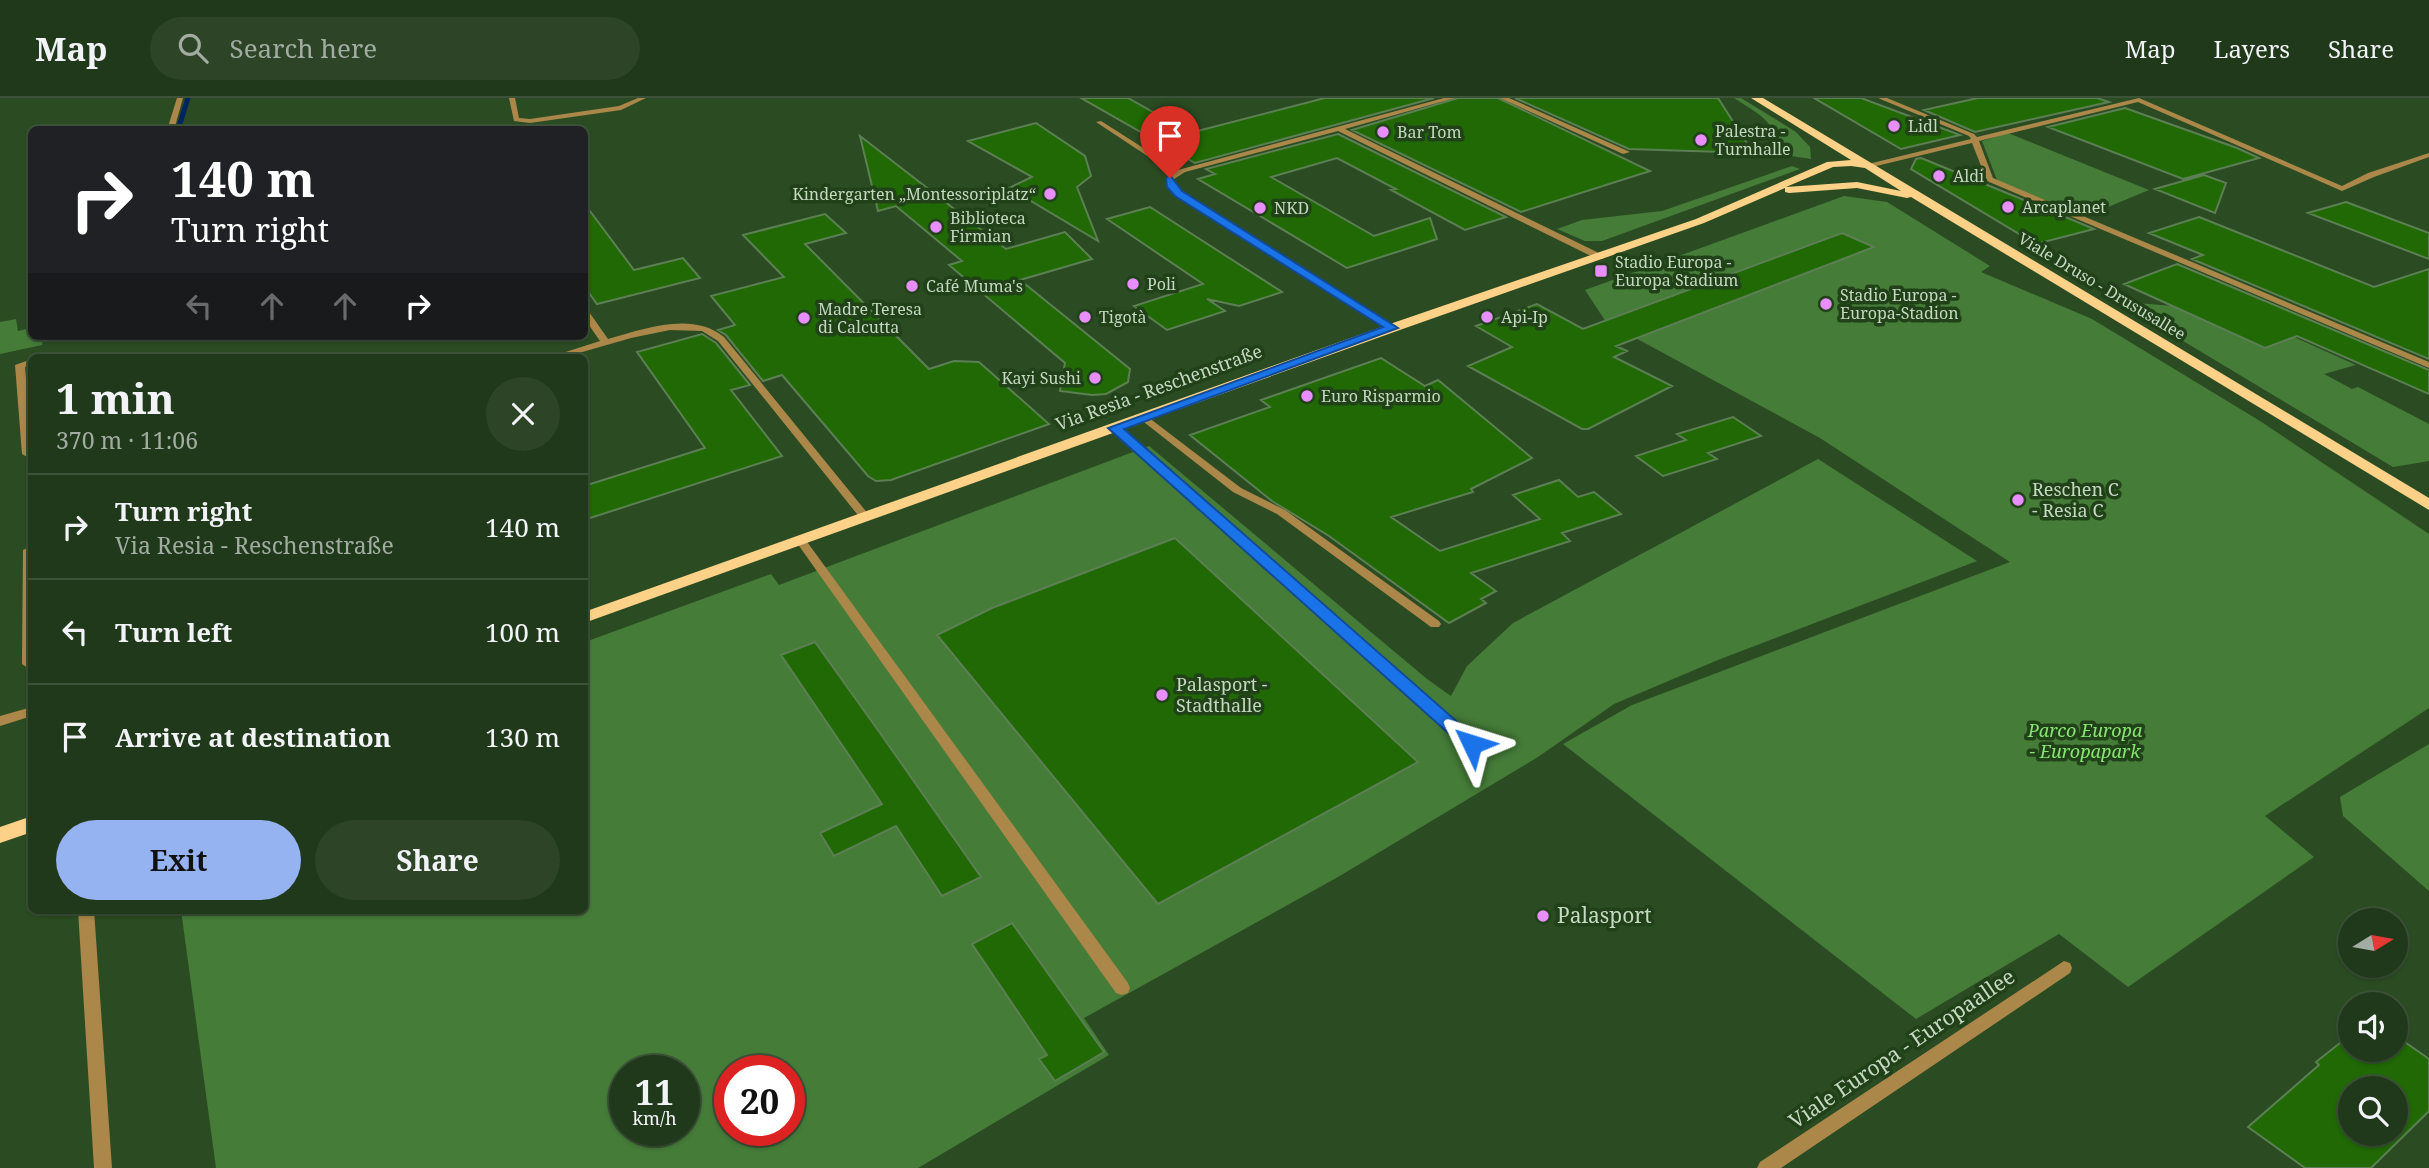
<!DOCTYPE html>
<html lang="en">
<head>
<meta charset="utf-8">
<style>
	body { margin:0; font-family:"Noto Serif",serif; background:#2d4427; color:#f1f3f6; height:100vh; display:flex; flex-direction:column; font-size:26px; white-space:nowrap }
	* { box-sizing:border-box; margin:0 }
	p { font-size:23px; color:#a2aca2 }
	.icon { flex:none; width:38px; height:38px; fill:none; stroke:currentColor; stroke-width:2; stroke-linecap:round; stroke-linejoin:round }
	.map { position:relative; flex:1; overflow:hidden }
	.panel { position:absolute; left:28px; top:256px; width:560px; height:560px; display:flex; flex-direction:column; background:#20391a; border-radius:10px; box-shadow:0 2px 5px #0004,0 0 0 2px #3d5339 }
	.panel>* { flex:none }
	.top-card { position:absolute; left:28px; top:28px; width:560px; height:214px; border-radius:10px; box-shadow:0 2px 5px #0004,0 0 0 2px #3d5339; background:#202124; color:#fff; overflow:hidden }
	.needle { width:46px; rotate:79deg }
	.fabs { position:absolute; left:2338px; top:810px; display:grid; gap:14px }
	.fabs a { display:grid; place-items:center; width:70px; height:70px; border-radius:50%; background:#20391a; box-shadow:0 2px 5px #0004,0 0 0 2px #3d5339; font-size:35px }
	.speed { position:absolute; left:609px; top:957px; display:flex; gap:14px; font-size:35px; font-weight:700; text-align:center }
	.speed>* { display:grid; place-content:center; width:91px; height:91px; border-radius:50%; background:#20391a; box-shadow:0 2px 5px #0004,0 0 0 2px #3d5339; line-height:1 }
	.speed small { font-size:18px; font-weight:400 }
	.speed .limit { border:10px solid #d22; background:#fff; color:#111 }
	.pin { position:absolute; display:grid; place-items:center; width:60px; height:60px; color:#fff; margin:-72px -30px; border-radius:50% 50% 50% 0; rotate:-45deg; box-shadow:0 0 7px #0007 }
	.pin .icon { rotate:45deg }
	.me { position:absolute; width:77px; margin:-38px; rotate:311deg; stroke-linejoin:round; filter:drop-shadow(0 0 5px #0008) }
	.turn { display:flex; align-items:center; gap:24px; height:147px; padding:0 28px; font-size:32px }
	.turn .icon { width:91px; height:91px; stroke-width:2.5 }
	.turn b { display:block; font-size:49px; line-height:60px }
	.lanes { display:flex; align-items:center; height:66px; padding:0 28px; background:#0003; justify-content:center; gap:35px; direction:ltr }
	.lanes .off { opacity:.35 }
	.round { display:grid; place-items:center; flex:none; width:74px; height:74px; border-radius:37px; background:#2d4427 }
	.overview { display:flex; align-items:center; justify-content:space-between; height:119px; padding:0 28px }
	h1 { font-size:42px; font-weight:700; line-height:52px }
	.button { display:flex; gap:14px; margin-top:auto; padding:14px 28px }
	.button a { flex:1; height:80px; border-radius:42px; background:#95b2f1; color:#111; font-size:28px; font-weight:700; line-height:80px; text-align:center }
	.button a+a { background:#2d4427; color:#f1f3f6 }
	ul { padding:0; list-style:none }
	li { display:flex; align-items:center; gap:21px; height:105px; padding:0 28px; border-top:2px solid #3d5339 }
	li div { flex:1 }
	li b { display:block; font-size:26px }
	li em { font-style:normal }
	header { display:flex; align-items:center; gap:42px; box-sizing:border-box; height:98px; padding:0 35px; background:#20391a; border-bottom:2px solid #3d5339 }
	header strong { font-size:33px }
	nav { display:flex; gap:38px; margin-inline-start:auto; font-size:24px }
	.search { width:490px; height:63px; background:#2d4427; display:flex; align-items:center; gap:18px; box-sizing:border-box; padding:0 24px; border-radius:38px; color:#a2aca2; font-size:26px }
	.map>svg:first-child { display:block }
	.green { fill:#457c38; fill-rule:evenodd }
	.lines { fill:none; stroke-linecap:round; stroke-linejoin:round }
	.stream { stroke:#002461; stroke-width:5 }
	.building { fill:#206904; stroke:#5c7f54; stroke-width:2; fill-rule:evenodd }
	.minor { fill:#ab8749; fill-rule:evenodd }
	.major { fill:#fdd188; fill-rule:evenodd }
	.route { fill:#1a73e8; stroke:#114b97; stroke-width:2 }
	.poi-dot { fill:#e98efe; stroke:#214119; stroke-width:2.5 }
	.labels { text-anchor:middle; stroke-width:7; stroke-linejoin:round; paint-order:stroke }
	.far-poi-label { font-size:16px; fill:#c5d8c1; stroke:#214119; text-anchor:start }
	.far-street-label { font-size:16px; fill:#c5d8c1; stroke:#214119 }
	.street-label { font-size:18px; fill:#c5d8c1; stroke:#214119 }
	.poi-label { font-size:18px; fill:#c5d8c1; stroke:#214119; text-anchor:start }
	.park-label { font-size:18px; font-style:italic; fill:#89e573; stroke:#214119 }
	.near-poi-label { font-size:21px; fill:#c5d8c1; stroke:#214119; text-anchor:start }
	.near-street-label { font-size:21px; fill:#c5d8c1; stroke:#214119 }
</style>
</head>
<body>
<header>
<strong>Map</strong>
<div class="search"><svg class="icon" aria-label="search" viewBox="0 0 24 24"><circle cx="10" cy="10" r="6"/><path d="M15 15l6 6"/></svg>Search here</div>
<nav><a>Map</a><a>Layers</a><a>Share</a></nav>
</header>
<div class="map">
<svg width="2429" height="1070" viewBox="0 0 2429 1070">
	<rect width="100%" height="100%" fill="#2b4c23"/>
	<path class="green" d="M1734,0H1741L1796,34L1810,49L1811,61L1779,56L1777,53C1781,26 1754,13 1734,0Z
		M2008,35L2149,92L2084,119L1997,82L1982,43Z
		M1792,68L1800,71L1602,143H1585L1557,131L1582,122L1662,113Z
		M1844,98L1887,104L1990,168L1981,174L2092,221L2260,323L2429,436V610L2265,718L2314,759L2128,889L2059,836L1916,921L1563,646L1632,607L2010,464L1820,340L1606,224L1585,192Z
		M2137,205L2173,208L2265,250L2294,239L2356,267L2324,276L2352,291L2358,289L2429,326V363L2393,369L2130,211L2128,207Z
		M16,221L18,233L31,230L32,238H44L42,247L0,256V224Z
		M1149,348L1427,581L1451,598L1467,568L1513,525L1818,361L1977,463L1718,562L1614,606L1538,659L1338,779L1084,920L1109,957L918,1070H216L181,812H584L585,544L771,476L779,487ZM625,973H684V1032H625ZM730,973H789V1032H730Z
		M2429,646V793L2343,718L2340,699Z"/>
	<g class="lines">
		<path class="stream" d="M178,32L188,0"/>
	</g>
	<path class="building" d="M1081,0H1128L1190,35L1325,0H1434L1195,65Z
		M1458,0H1498L1650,73L1521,114L1352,32Z
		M1515,0H1718L1753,55L1629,51Z
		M1814,0H1861L1960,37L1901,51Z
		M1978,0H2097L2109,4L1975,34L1924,12Z
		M2125,10L2237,50L2259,60L2183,81L2048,29Z
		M1036,25L1085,58L1091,78L1077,89L1098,143L1009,90L1032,79L968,43Z
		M1338,36L1506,119L1465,132L1391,92L1396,91L1337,60L1271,79L1374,138L1430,120L1437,141L1347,170L1198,81L1215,76L1206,71Z
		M860,38L1006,151L1065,134L1092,161L1020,182L1130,271L1128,284L1106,296L1092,297L1060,293L1065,265L949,167L962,163L896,108L878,113Z
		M1921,60L2063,118L2094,131L2036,146L1911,71L1916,61Z
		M2204,77L2226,85L2215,115L2155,91Z
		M2346,104L2429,135V161L2308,115Z
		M584,105L634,172L683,160L700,180L597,206L584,188Z
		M1150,109L1282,194L1239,208L1207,201L1225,213L1167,232L1134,208L1203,186L1107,121Z
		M825,116L846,135L805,146L929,271L954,263L979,264L1049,326L891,382L876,383L868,378L782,277L763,283L726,237L718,232L735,227L711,198L784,179L743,137Z
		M2199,119L2374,189L2429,171V261L2192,161L2203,157L2149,135Z
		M1842,135L1874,149L1616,248L1627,253L1614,259L1672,288L1588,331H1582L1468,268L1512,249L1476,228L1537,206L1583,231Z
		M2177,166L2429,272V296L2297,238L2265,250L2124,186Z
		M702,236L716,245L750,287L731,292L782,358L584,422V388L705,350L637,254Z
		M1381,260L1425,288L1438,282L1532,360L1471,391L1473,394L1391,419L1440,453L1540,421L1513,397L1559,382L1578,399L1594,394L1621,416L1562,435L1570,443L1471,475L1496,493L1481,501L1486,505L1449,525L1329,438L1272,403L1190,337L1270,309L1261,302Z
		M1733,319L1761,338L1708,355L1717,361L1663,378L1636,358L1686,342L1677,336Z
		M1175,440L1418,664L1158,806L937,537L992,510Z
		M815,544L880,635L981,779L942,798L896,728L834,758L820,735L882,706L781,557Z
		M1012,825L1104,954L1055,983L1039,961L1047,957L972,846Z
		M2350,937V952H2396V938L2429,961V1013L2371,1070H2305L2248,1029L2319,967L2316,964ZM2350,990H2396V1036H2350Z"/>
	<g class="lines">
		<path class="minor" d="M177,0H183L174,32H167Z
			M509,0H515L519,20L530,21L619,8L638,0H646L621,12L530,25L514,23Z
			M1444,0H1455L1345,31L1603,157V161H1597L1338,33L1185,74L1174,81L1176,88L1182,93L1395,228L1397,230L1392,233L1176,97L1168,89L1166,80L1173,75L1096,24L1101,23L1178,72Z
			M1500,0H1509L1630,54L1623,56Z
			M1878,0H1887L1974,36L1977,39L2139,0L2342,88L2368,75L2429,55V59L2374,79L2342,93L2138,4L1979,43L1993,80L2429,264V270L1987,83L1972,45L1868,70V66L1971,41L1969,38Z
			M584,210L587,211L608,241C644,231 692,213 724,239L869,417L871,419L869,421H861L718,243L702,233L670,232L631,240L565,259H550L600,243L584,220Z
			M48,256H55L60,259H43Z
			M32,261V267L25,269L32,348V358L27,359L22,356L15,267Z
			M1144,316L1241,390L1285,412L1439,523L1441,526L1439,529H1431L1277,416L1233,394L1140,321V317Z
			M1115,327L1119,328L1477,643L1479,646L1477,649H1467L1111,332V328Z
			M801,440L805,441L1128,885L1130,890L1128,895L1122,897L1116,895L797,445L795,443Z
			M32,448V573L22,566L23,452Z
			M32,609V618L0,628V618Z
			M78,812H94L112,1070H94Z
			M2064,863L2070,865L2072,870L2070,875L1781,1070H1757L1760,1064Z"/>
		<path class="major" d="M1751,0H1763L2429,400V412L1911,99L1907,100L1857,90L1789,95L1785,94V90L1704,125L1397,233L584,525V514L1387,227L1696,121L1827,64L1851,62ZM1851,68L1865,70L1901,93L1857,84L1786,89L1833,69Z
			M32,718V734L0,745V729Z"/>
	</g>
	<path class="route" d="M1170,77L1182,93L1398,230L1124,331L1478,642L1480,646L1478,651H1466L1108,330L1383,229L1175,98L1167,89L1166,80Z"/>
	<g class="poi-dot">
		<circle cx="1894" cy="28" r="7"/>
		<circle cx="1383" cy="34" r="7"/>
		<circle cx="1701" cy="42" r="7"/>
		<circle cx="1939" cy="78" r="7"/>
		<circle cx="1050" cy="96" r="7"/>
		<circle cx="2008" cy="109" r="7"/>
		<circle cx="1260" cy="110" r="7"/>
		<circle cx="936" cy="129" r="7"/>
		<rect x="1594" y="166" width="14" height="14" rx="3.5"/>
		<circle cx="1133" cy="186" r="7"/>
		<circle cx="912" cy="188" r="7"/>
		<circle cx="1826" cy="206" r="7"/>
		<circle cx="1085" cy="219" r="7"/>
		<circle cx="1487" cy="219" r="7"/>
		<circle cx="804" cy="220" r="7"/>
		<circle cx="1095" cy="280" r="7"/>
		<circle cx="1307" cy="298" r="7"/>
		<circle cx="2018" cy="402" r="7"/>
		<circle cx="1162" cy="597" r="7"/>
		<circle cx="1543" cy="818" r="7"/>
	</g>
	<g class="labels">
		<g class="far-poi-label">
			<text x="1908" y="34">Lidl</text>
			<text x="1715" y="39">Palestra -<tspan x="1715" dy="18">Turnhalle</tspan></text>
			<text x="1397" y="40">Bar Tom</text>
			<text x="1953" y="84">Aldi</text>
			<text x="1036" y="102" text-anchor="end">Kindergarten „Montessoriplatz“</text>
			<text x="2022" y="115">Arcaplanet</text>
			<text x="1274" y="116">NKD</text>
			<text x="950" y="126">Biblioteca<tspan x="950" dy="18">Firmian</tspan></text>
			<text x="1615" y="170">Stadio Europa -<tspan x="1615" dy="18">Europa Stadium</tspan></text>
			<text x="1147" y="192">Poli</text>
			<text x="926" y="194">Café Muma's</text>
			<text x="1840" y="203">Stadio Europa -<tspan x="1840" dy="18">Europa-Stadion</tspan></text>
			<text x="818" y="217">Madre Teresa<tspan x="818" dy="18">di Calcutta</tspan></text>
			<text x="1099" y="225">Tigotà</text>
			<text x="1501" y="225">Api-Ip</text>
			<text x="1081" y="286" text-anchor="end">Kayi Sushi</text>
			<text x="1321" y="304">Euro Risparmio</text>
		</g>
		<g class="far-street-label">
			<text transform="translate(2102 188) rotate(31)" y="6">Viale Druso - Drususallee</text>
		</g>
		<g class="street-label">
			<text transform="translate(1159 290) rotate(-20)" y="6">Via Resia - Reschenstraße</text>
		</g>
		<g class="poi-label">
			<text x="2032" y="398">Reschen C<tspan x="2032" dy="21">- Resia C</tspan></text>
			<text x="1176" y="593">Palasport -<tspan x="1176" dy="21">Stadthalle</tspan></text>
		</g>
		<g class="park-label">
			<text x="2085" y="639">Parco Europa<tspan x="2085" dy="21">- Europapark</tspan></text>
		</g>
		<g class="near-poi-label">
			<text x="1557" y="825">Palasport</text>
		</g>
		<g class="near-street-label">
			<text transform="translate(1902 951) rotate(-34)" y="7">Viale Europa - Europaallee</text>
		</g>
	</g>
</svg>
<div class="fabs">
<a><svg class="needle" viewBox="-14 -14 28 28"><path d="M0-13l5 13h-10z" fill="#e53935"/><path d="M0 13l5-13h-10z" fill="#a2aca2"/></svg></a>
<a><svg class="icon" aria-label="sound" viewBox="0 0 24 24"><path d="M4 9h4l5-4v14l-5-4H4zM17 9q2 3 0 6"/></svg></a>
<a><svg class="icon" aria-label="search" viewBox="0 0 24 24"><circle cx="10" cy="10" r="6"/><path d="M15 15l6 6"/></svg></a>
</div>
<div class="speed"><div>11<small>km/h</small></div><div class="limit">20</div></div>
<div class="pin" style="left:1170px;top:80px;background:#d93025"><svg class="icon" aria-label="arrive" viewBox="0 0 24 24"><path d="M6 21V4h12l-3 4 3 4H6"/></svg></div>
<svg class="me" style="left:1472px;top:646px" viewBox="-20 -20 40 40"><path d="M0-17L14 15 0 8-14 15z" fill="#1a73e8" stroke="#fff" stroke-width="4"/></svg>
<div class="top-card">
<div class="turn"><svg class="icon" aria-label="right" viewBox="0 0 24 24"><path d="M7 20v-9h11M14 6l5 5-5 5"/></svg><div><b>140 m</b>Turn right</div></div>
<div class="lanes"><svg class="icon off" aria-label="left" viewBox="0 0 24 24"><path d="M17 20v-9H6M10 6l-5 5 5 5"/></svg><svg class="icon off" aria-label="ahead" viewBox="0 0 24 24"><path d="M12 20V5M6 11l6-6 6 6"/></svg><svg class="icon off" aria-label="ahead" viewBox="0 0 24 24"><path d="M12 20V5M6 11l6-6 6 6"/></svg><svg class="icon" aria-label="right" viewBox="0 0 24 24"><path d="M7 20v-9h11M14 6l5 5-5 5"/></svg></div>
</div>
<section class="panel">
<div class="overview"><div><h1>1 min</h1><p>370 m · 11:06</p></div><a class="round"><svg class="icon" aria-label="close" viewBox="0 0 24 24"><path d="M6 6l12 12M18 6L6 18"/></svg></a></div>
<ul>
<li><svg class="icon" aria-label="right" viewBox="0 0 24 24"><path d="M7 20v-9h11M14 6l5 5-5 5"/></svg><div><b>Turn right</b><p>Via Resia - Reschenstraße</p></div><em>140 m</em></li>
<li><svg class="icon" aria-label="left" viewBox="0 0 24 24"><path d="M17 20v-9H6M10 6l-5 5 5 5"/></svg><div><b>Turn left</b></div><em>100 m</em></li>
<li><svg class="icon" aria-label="arrive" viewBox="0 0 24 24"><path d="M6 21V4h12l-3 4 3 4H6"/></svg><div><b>Arrive at destination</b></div><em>130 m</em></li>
</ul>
<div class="button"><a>Exit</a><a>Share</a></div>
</section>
</div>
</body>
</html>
